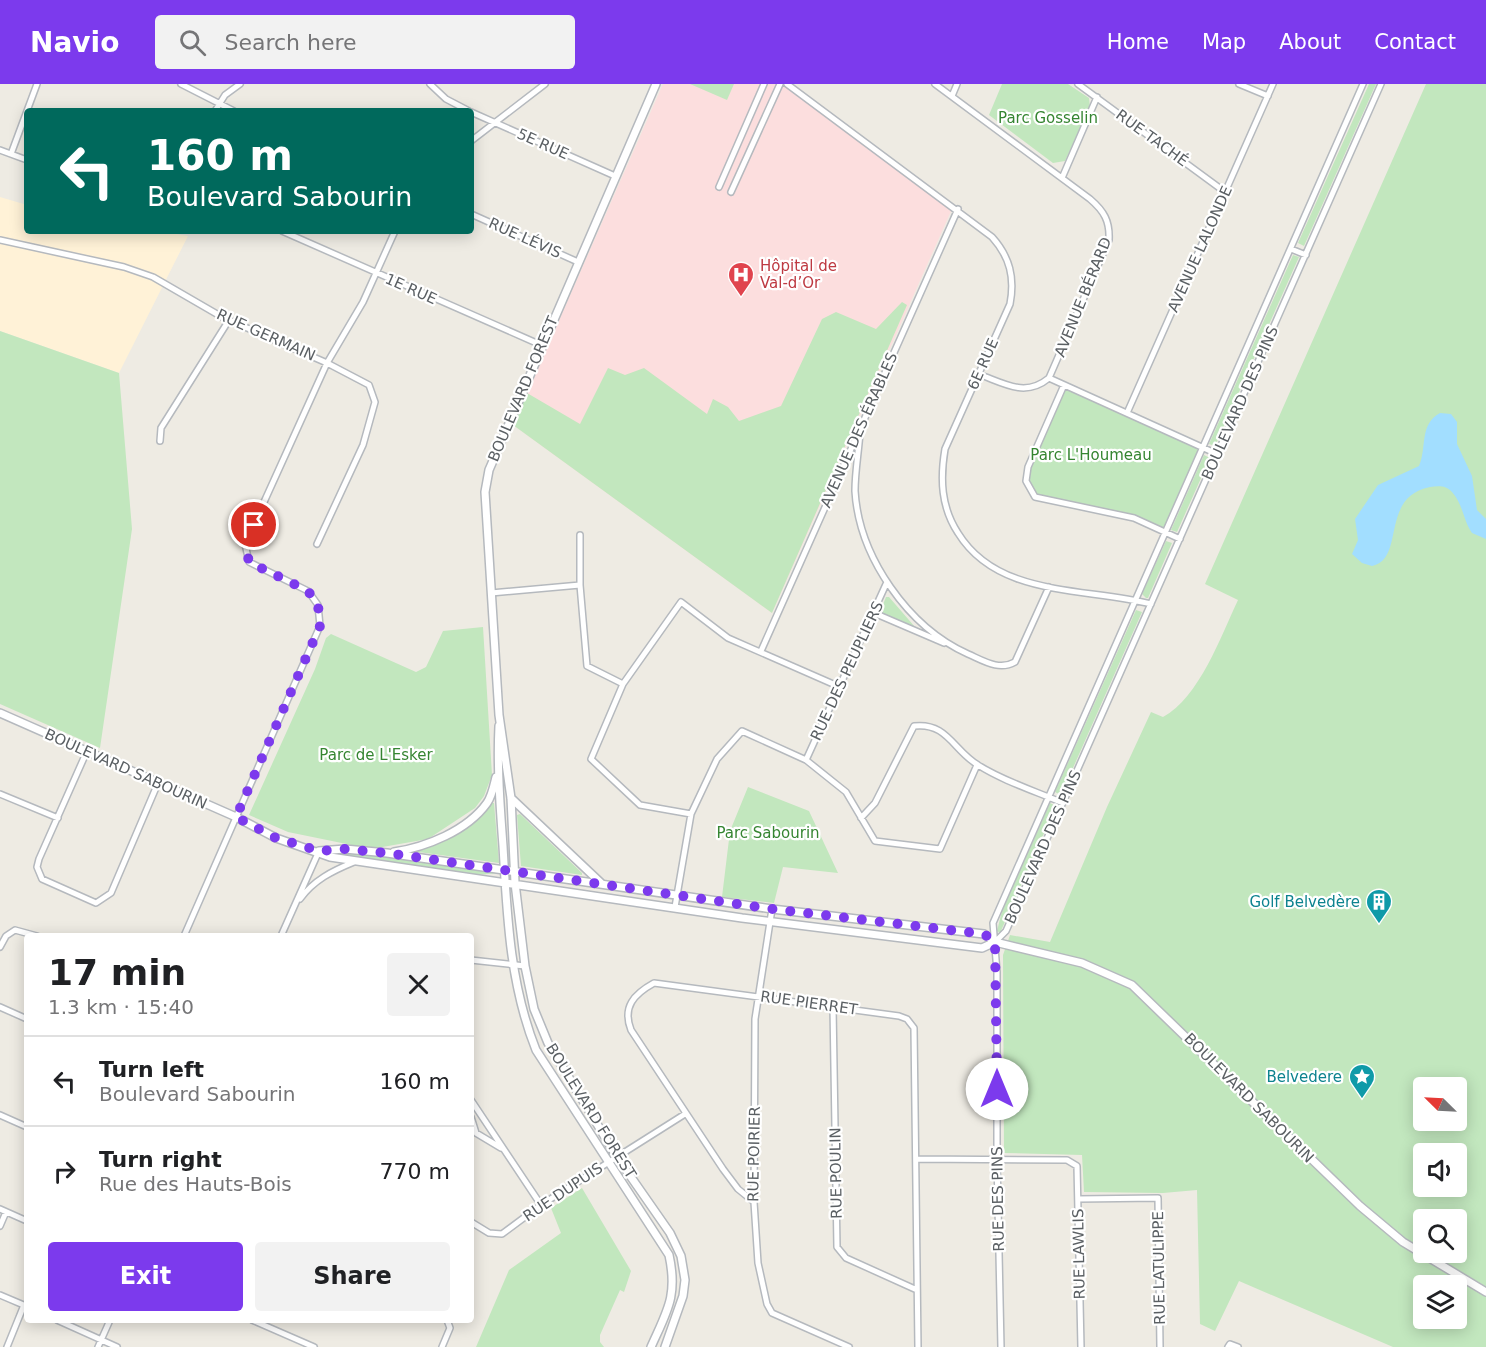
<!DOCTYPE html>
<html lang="en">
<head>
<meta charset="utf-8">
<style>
	body { margin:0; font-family:"DejaVu Sans",sans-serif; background:#f2f2f2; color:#202124; height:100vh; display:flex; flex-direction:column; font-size:22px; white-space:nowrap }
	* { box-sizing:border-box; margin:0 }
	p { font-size:20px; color:#757577 }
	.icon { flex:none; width:33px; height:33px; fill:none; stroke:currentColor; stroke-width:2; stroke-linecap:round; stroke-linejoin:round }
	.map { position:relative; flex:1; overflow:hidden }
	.details { position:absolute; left:24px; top:849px; width:450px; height:390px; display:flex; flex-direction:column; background:#fff; border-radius:6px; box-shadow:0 3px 15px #0003 }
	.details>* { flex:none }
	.top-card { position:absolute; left:24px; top:24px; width:450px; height:126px; border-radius:6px; box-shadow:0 3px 15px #0003; background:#00695c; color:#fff; overflow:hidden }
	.needle { width:39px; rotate:294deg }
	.buttons { position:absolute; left:1413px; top:993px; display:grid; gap:12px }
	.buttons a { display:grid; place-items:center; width:54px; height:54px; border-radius:6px; background:#fff; box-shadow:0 3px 15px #0003; font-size:30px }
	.pin { position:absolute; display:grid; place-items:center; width:51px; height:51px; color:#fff; margin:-26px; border:3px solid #fff; border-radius:50%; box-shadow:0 2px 6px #0007 }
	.me { position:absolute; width:66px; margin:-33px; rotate:0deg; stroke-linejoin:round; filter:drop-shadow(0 0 4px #0008) }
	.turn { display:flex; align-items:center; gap:21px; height:126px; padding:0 24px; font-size:27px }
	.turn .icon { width:78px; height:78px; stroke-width:2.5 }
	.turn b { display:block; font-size:42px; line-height:51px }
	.round { display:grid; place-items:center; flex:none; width:63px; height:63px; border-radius:6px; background:#f2f2f2 }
	.headline { display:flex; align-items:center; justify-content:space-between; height:102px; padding:0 24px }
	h1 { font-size:36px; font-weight:800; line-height:45px }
	.primary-button { display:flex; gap:12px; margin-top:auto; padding:12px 24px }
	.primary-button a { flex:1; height:69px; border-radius:6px; background:#7c3aed; color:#fff; font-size:24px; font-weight:800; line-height:69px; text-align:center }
	.primary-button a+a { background:#f2f2f2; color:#202124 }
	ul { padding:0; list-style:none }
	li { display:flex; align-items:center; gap:18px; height:90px; padding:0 24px; border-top:2px solid #e0e0e0 }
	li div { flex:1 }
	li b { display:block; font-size:22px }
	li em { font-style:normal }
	header { display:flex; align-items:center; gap:36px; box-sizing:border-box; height:84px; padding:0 30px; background:#7c3aed; color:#fff }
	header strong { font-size:28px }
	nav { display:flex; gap:33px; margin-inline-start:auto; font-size:21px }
	.search { width:420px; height:54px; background:#f2f2f2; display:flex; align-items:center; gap:15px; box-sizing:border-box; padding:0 21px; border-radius:6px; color:#757577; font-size:22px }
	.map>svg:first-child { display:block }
	.commercial { fill:#fff2d7 }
	.medical { fill:#fcdede }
	.green { fill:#c2e7be; fill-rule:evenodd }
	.water { fill:#a2deff }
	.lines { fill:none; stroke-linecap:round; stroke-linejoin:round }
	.minor-casing { stroke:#b5b9be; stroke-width:8 }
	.tertiary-casing { stroke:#b5b9be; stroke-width:10 }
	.minor { stroke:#fff; stroke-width:5 }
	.tertiary { stroke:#fff; stroke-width:7 }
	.route { stroke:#7c3aed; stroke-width:10; stroke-dasharray:0 18 }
	.labels { text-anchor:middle; stroke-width:4.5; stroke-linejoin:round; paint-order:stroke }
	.park-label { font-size:15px; fill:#358531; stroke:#fff }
	.street-label { font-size:15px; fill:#5b6064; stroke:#fff }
	.health-label { font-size:15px; fill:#be3a42; stroke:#fff; text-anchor:start }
	.culture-label { font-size:15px; fill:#0d838f; stroke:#fff; text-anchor:end }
</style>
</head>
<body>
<header>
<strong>Navio</strong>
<div class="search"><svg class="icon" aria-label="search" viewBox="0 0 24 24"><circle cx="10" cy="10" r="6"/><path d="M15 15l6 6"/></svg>Search here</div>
<nav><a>Home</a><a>Map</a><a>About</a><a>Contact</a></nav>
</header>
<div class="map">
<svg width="1486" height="1263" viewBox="0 0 1486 1263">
	<rect width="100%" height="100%" fill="#eeebe3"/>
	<path class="commercial" d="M0,113L27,121V147H160L188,152L119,289L0,247Z"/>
	<path class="medical" d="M663,0H781L952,125L772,529L513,341Z"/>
	<path class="green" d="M690,0H734L727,16Z
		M1002,0H1068L1089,14L1090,23L1065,77L1053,79L989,31Z
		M1369,0H1376L1304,162L1298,159Z
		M1426,0H1486V1263H1393L1239,1197L1215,1247L1200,1240L1197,1106L1163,1109L1084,1108L1082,1071L1004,1069L1003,871L1010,851L1050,858L1107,723L1151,628L1163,633C1199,614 1221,552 1238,516L1205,500ZM1424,1004H1456V1036H1424ZM1424,1070H1456V1102H1424ZM1424,1136H1456V1168H1424ZM1424,1202H1456V1234H1424Z
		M1293,171L1299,173L1215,362L1209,360Z
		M902,218L907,221L772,529L513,341L527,309L580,340L608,284L625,291L644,284L707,330L713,315L728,323L739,337L781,322L822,235L836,228L876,245Z
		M0,247L119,289L132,445L100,664L0,620Z
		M1064,301L1204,364L1166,449L1134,434L1035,413L1026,397L1028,383Z
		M1204,371L1210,374L1177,448L1171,446Z
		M1166,457L1172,459L1148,514H1146L1142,510Z
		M886,513H889L915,543L883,530L882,523Z
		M1136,526L1142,528L1061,711L1055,708Z
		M483,543L492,691L484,712L475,724L428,755L371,765L288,748L249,731L315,585L326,554L331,550L416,588L426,583L443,547Z
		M748,703L809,727L838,789L783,783L774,819L722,813L730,747Z
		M492,719H494L499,779L411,767L469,741Z
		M1050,719L1056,722L1000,849L997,847L1002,827Z
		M520,730L582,789V791L521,782L517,731Z
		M330,768H351L500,789L477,791L329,771Z
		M582,1104L631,1187L624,1208L620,1206L600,1251V1258L604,1263H476L509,1186L561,1149L551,1124Z"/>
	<path class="water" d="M1440,329L1451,330L1457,338V360L1472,392L1477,426L1486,435V455L1472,449C1463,436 1463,420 1452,408C1446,401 1438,402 1430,403C1379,413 1406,475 1372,482L1362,479L1352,470L1358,456L1355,435L1378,401L1419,382C1427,364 1419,340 1440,329Z"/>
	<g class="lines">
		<defs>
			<path id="minor" d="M181,0L234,27
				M430,0L446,15L469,27
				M787,0L992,153C1010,173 1015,194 1010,220L945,365C940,395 941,423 958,449C998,514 1086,503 1151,520
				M935,0L1090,115C1104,127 1110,137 1109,156L1049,294C1025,314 1004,299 978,290
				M1078,0L1225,108
				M1239,0L1268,12
				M952,12L957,0
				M215,27L225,11L240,0
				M471,28L615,92
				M471,57L545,0
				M0,66L27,76
				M11,70L37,0
				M1062,94L1097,13
				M719,103L764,0
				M731,108L780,0
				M471,130L578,178
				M282,147L541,261
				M0,156L124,183L153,193L222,233L327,279L369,301L375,318L363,361L317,460
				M1291,165L1306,171
				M1049,294L1217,370
				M1064,301L1028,383L1026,397L1035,413L1134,434L1180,455
				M1127,329L1273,0
				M860,347C859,366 855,387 855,407C859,473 908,543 968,570C984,577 999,587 1015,578L1049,503
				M160,357L161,344L229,236
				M580,451V501L587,582L623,600
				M491,509L580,501
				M874,529L944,559
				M761,567L958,125
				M87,667L39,775L37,783L42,795L96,819L111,809L158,699
				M806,676L887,498
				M0,710L58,734
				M691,730L640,721L591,675L623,600L681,518L728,554L840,603
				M861,734L875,719L914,642C947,638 953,666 978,681C1003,697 1035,707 1063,719
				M300,815C314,796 332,787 354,778
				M675,823L691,730L717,675L742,647L806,676L846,708L875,757L940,765L977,681
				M772,825L755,935L754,1118L758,1179L767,1220L772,1229L849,1263
				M184,852L320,542L318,521L308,507L249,478L245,460L327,279L363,218L395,147
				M281,852L319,767
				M995,858L1006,847L1381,0
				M0,863L6,852L15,846L37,852
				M471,876L525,882
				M0,923L27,935
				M833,923L837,1163L846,1174L917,1206
				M471,1016L541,1121
				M0,1031L27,1043
				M471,1033L476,1049L501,1064
				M916,1075L1067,1076L1077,1082L1081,1263
				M1078,1115L1158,1114L1160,1263
				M754,1118L738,1105L723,1085L631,946C622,923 634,910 654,899L899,932L907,935L914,944L918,1263
				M0,1125L27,1137
				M471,1138L489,1149L502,1150L541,1121L685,1030
				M0,1142L6,1128
				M0,1211L26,1222
				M57,1236L117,1263
				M252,1236L314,1263
				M7,1263L24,1221
				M98,1263L110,1236
				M442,1263L450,1244L447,1236
				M1001,1263L997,1075V888L993,839L1363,0
				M1228,1263L1230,1260L1238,1263"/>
			<path id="tertiary" d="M656,0L489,386L485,408L499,631L511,714L515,799L525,882L534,925L548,959L617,1073L670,1149L681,1172L685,1196L683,1212L665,1263
				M0,629L236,733L276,754L330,773L742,834L982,864L995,858
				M499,642C497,682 500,722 503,762C507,832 510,901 536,966L669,1171C678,1212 667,1227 651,1263
				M511,714L602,800
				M319,767L345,765L387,769L772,825L984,850L995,858L1082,879L1132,901L1360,1122L1403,1158L1486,1208
				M394,768C426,763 467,747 487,719C492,712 494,701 496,693"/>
		</defs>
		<use href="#minor" class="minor-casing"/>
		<use href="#tertiary" class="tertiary-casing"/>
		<use href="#minor" class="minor"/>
		<use href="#tertiary" class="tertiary"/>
	</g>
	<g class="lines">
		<path class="route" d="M254,441L245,460L249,478L308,507L318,521L320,542L236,733L276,754L319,767L345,765L387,769L772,825L984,850L995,858L997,1005"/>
	</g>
	<defs>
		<symbol id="hospital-pin" viewBox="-11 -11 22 30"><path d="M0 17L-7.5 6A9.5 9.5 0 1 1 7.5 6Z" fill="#e0444e" stroke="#fff"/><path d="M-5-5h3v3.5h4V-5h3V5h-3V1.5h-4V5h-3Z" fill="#fff"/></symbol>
		<symbol id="building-pin" viewBox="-11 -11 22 30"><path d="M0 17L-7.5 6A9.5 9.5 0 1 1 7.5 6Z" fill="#0f9aa8" stroke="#fff"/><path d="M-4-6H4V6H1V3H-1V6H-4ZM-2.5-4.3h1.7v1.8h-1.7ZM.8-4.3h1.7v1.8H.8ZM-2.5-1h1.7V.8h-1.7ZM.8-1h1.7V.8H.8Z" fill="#fff"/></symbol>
		<symbol id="sight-pin" viewBox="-11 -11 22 30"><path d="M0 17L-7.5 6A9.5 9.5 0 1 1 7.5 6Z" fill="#0f9aa8" stroke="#fff"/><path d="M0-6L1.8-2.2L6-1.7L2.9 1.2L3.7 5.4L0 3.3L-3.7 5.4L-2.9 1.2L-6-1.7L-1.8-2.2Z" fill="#fff"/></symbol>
	</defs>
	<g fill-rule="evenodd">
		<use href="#hospital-pin" x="726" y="176" width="30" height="40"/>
		<use href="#building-pin" x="1364" y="803" width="30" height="40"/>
		<use href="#sight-pin" x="1347" y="978" width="30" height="40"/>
	</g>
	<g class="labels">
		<g class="park-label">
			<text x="1048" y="39">Parc Gosselin</text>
			<text x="1091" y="376">Parc L'Houmeau</text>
			<text x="376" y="676">Parc de L'Esker</text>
			<text x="768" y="754">Parc Sabourin</text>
		</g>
		<g class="street-label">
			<text transform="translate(1152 54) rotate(36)" y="5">RUE TACHÉ</text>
			<text transform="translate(543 60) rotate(24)" y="5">5E RUE</text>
			<text transform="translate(525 154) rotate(24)" y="5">RUE LÉVIS</text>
			<text transform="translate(1200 165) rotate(-66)" y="5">AVENUE LALONDE</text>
			<text transform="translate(411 205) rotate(24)" y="5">1E RUE</text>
			<text transform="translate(1083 213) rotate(-68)" y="5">AVENUE BÉRARD</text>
			<text transform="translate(266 251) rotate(24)" y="5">RUE GERMAIN</text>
			<text transform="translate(983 280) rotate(-66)" y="5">6E RUE</text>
			<text transform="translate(523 305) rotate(-67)" y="5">BOULEVARD FOREST</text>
			<text transform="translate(1240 319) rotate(-66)" y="5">BOULEVARD DES PINS</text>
			<text transform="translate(859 346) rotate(-66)" y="5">AVENUE DES ÉRABLES</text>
			<text transform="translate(847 587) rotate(-65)" y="5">RUE DES PEUPLIERS</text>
			<text transform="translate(126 685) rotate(24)" y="5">BOULEVARD SABOURIN</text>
			<text transform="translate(1043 763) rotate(-66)" y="5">BOULEVARD DES PINS</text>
			<text transform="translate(809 919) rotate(8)" y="5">RUE PIERRET</text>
			<text transform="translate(1249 1014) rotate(45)" y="5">BOULEVARD SABOURIN</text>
			<text transform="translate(591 1027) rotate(58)" y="5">BOULEVARD FOREST</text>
			<text transform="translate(754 1070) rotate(-89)" y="5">RUE POIRIER</text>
			<text transform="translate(836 1089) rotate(-91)" y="5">RUE POULIN</text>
			<text transform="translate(563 1108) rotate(-34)" y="5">RUE DUPUIS</text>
			<text transform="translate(998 1115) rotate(-91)" y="5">RUE DES PINS</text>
			<text transform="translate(1079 1170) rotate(-91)" y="5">RUE LAWLIS</text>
			<text transform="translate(1159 1184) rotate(-91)" y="5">RUE LATULIPPE</text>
		</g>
		<g class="health-label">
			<text x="760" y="187">Hôpital de<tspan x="760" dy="17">Val-d’Or</tspan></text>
		</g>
		<g class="culture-label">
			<text x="1360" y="823">Golf Belvedère</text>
			<text x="1342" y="998">Belvedere</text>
		</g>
	</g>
</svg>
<div class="buttons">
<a><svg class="needle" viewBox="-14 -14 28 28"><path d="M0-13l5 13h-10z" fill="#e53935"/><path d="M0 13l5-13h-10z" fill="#757577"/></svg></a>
<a><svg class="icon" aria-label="sound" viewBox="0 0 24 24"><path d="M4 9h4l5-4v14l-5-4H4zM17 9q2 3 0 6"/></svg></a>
<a><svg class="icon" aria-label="search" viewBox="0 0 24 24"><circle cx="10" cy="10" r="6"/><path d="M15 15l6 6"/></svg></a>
<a><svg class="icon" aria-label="layers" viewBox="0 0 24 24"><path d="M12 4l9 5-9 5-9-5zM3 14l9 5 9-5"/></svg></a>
</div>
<div class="pin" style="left:254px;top:441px;background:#d93025"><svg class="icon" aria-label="arrive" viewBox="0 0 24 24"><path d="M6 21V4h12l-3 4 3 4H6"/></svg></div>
<svg class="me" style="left:997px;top:1005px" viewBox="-20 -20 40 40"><circle r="19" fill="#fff"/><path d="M0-13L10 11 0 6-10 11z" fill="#7c3aed"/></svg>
<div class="top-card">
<div class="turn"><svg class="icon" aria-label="left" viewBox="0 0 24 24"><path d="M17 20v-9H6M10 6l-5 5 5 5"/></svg><div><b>160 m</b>Boulevard Sabourin</div></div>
</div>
<section class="details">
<div class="headline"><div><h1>17 min</h1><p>1.3 km · 15:40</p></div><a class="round"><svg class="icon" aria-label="close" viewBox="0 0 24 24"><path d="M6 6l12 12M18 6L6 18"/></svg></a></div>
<ul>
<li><svg class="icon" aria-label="left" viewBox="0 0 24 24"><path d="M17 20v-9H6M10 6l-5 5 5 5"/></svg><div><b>Turn left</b><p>Boulevard Sabourin</p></div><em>160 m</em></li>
<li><svg class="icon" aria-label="right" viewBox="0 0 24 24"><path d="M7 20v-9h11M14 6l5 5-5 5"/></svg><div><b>Turn right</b><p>Rue des Hauts-Bois</p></div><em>770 m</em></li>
</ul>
<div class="primary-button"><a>Exit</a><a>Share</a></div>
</section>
</div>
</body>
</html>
